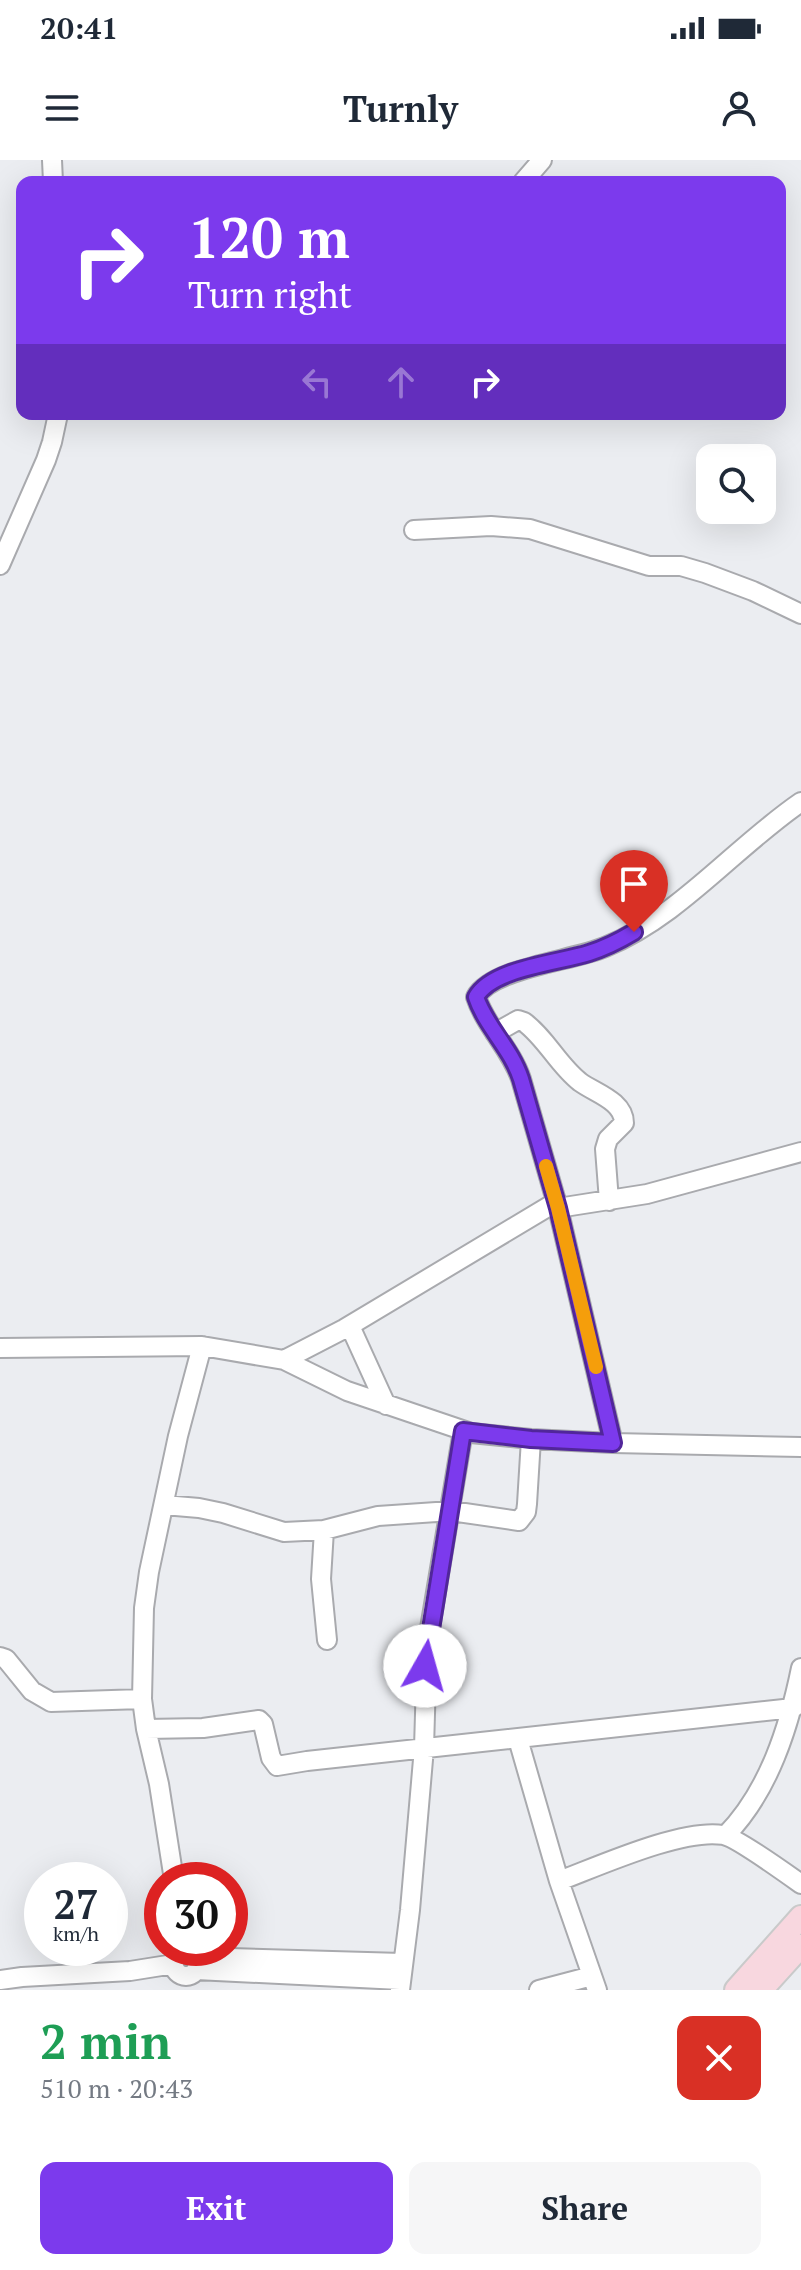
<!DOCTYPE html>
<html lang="en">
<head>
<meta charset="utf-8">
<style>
	body { margin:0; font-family:"PT Serif",serif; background:#f6f6f7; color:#1f2937; height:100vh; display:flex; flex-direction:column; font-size:30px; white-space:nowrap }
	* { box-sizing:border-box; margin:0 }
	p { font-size:26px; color:#747a83 }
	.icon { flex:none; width:44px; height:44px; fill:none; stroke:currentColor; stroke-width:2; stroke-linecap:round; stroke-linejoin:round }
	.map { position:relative; height:1830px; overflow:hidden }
	.details { display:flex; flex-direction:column; background:#fff; flex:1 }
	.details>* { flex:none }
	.guide { position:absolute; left:16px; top:16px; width:770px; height:244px; border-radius:16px; box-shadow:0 8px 32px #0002; background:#7c3aed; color:#fff; overflow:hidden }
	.fabs { position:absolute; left:696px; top:284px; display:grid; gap:16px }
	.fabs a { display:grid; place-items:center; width:80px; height:80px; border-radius:16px; background:#fff; box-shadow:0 8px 32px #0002; font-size:40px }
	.speed { position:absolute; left:24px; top:1702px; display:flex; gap:16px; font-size:40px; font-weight:700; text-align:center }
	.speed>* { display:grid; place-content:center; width:104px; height:104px; border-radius:50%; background:#fff; box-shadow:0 8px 32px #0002; line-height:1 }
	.speed small { font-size:20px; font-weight:400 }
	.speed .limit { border:12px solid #d22; background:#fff; color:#111 }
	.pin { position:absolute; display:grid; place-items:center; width:68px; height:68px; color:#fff; margin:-82px -34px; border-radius:50% 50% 50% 0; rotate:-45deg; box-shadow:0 0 8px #0007 }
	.pin .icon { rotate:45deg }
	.me { position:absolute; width:88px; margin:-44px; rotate:7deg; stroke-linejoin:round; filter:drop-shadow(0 0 6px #0008) }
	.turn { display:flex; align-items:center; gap:28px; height:168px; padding:0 40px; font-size:36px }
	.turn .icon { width:104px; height:104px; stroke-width:2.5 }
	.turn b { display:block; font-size:56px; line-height:68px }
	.lanes { display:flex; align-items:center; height:76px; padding:0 40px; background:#0003; justify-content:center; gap:40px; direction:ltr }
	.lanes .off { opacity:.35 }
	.round { display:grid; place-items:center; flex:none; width:84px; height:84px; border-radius:16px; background:#f6f6f7 }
	.headline { display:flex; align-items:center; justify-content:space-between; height:136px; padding:0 40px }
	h1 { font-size:48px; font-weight:800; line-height:60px; color:#1e9e55 }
	.cta { display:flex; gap:16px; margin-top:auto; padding:16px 40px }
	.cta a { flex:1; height:92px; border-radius:16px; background:#7c3aed; color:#fff; font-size:32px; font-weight:800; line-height:92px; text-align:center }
	.cta a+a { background:#f6f6f7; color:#1f2937 }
	.status { display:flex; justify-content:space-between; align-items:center; height:56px; padding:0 40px; background:#fff; direction:ltr }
	.status svg { height:22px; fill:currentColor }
	header { display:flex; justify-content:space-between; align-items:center; height:104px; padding:0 40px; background:#fff; font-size:36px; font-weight:800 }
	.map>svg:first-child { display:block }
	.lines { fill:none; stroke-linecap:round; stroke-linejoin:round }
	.minor-casing { stroke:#a9aaae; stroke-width:22 }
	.major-casing { stroke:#c9caca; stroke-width:26 }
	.minor { stroke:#fff; stroke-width:18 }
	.major { stroke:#f8d7df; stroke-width:22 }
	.route-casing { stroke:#51269a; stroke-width:20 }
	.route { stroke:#7c3aed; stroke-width:14 }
	.slow { stroke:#f59e0b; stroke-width:14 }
</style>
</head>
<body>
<div class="status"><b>20:41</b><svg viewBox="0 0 49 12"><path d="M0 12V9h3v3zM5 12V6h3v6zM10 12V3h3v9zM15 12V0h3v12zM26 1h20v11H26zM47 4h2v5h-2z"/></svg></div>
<header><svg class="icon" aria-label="menu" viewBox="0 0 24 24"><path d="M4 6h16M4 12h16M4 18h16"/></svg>Turnly<svg class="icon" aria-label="person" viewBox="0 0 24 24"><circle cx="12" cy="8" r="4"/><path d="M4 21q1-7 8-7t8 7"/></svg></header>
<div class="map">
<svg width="801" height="1830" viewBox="0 0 801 1830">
	<rect width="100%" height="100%" fill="#ebedf1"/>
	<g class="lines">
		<defs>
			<path id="minor" d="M52,0L53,22
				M523,22L542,0
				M414,370L491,366L530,369L649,406H681L705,413L753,431L801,454
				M0,405L46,300L52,282L58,254
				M495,873L518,860L524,862C546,878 558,905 580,922C595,933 624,941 624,963L608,979L605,989L609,1041
				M558,1048L647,1034L801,992
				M350,1166L386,1245
				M0,1188L202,1186L284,1200L347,1231L471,1273L531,1279L613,1283L801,1287
				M284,1200L344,1169L556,1042
				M613,1283L558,1048L521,919C511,889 486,867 476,837C492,808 572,801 605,787C679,757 735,687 801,642
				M164,1345L199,1348L223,1353L284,1372L324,1370L378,1356L451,1351L519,1361L526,1352L527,1344L531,1279
				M324,1370L321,1419L327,1480
				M0,1497L6,1499L32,1531L51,1542L142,1539
				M146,1569L203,1568L259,1560L263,1564L271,1598L277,1606L307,1601L793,1548L801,1542
				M518,1579L559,1721L597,1830
				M726,1675C769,1631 789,1567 801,1508
				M174,1720L159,1624L146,1569L142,1539L144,1448L149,1412L178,1276L202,1186
				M559,1721C599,1706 683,1668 723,1675C735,1677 787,1714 801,1724
				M174 1804a12 12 0 1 1 24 0a12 12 0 1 1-24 0Z
				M196,1797L402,1803
				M196,1810L400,1820
				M0,1820L22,1817L130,1811L174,1804
				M400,1830L410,1750L424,1588L427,1486L463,1271
				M539,1830L592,1816"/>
			<path id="major" d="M736,1830L801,1757
				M761,1830L801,1786"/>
		</defs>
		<use href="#minor" class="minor-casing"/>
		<use href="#major" class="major-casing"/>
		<use href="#minor" class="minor"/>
		<use href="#major" class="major"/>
	</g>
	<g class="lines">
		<defs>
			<path id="route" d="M425,1506L463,1271L531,1279L613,1283L558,1048L521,919C511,888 486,867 476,837C492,808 558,803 589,793C605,788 619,781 634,772"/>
		</defs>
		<use href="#route" class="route-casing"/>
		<use href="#route" class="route"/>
		<path class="slow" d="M546,1006L558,1048L596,1207"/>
	</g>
</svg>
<div class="fabs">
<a><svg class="icon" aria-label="search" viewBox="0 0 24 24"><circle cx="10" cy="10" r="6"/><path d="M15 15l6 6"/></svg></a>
</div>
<div class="speed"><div>27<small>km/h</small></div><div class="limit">30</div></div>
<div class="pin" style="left:634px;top:772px;background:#d93025"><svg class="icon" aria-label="arrive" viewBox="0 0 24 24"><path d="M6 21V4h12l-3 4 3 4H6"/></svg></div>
<svg class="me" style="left:425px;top:1506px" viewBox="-20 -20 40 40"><circle r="19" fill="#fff"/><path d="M0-13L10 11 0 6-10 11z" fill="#7c3aed"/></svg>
<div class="guide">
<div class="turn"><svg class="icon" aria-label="right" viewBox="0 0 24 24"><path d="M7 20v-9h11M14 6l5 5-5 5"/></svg><div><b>120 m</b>Turn right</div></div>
<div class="lanes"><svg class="icon off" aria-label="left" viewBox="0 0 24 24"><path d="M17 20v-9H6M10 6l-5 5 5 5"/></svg><svg class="icon off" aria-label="ahead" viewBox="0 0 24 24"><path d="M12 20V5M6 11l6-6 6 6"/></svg><svg class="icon" aria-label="right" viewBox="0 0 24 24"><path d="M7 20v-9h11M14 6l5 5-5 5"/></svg></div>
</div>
</div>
<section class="details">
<div class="headline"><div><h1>2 min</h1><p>510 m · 20:43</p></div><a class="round" style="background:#d93025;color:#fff"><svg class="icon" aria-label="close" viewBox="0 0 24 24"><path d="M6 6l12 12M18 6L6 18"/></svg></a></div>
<div class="cta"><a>Exit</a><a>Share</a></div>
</section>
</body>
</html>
